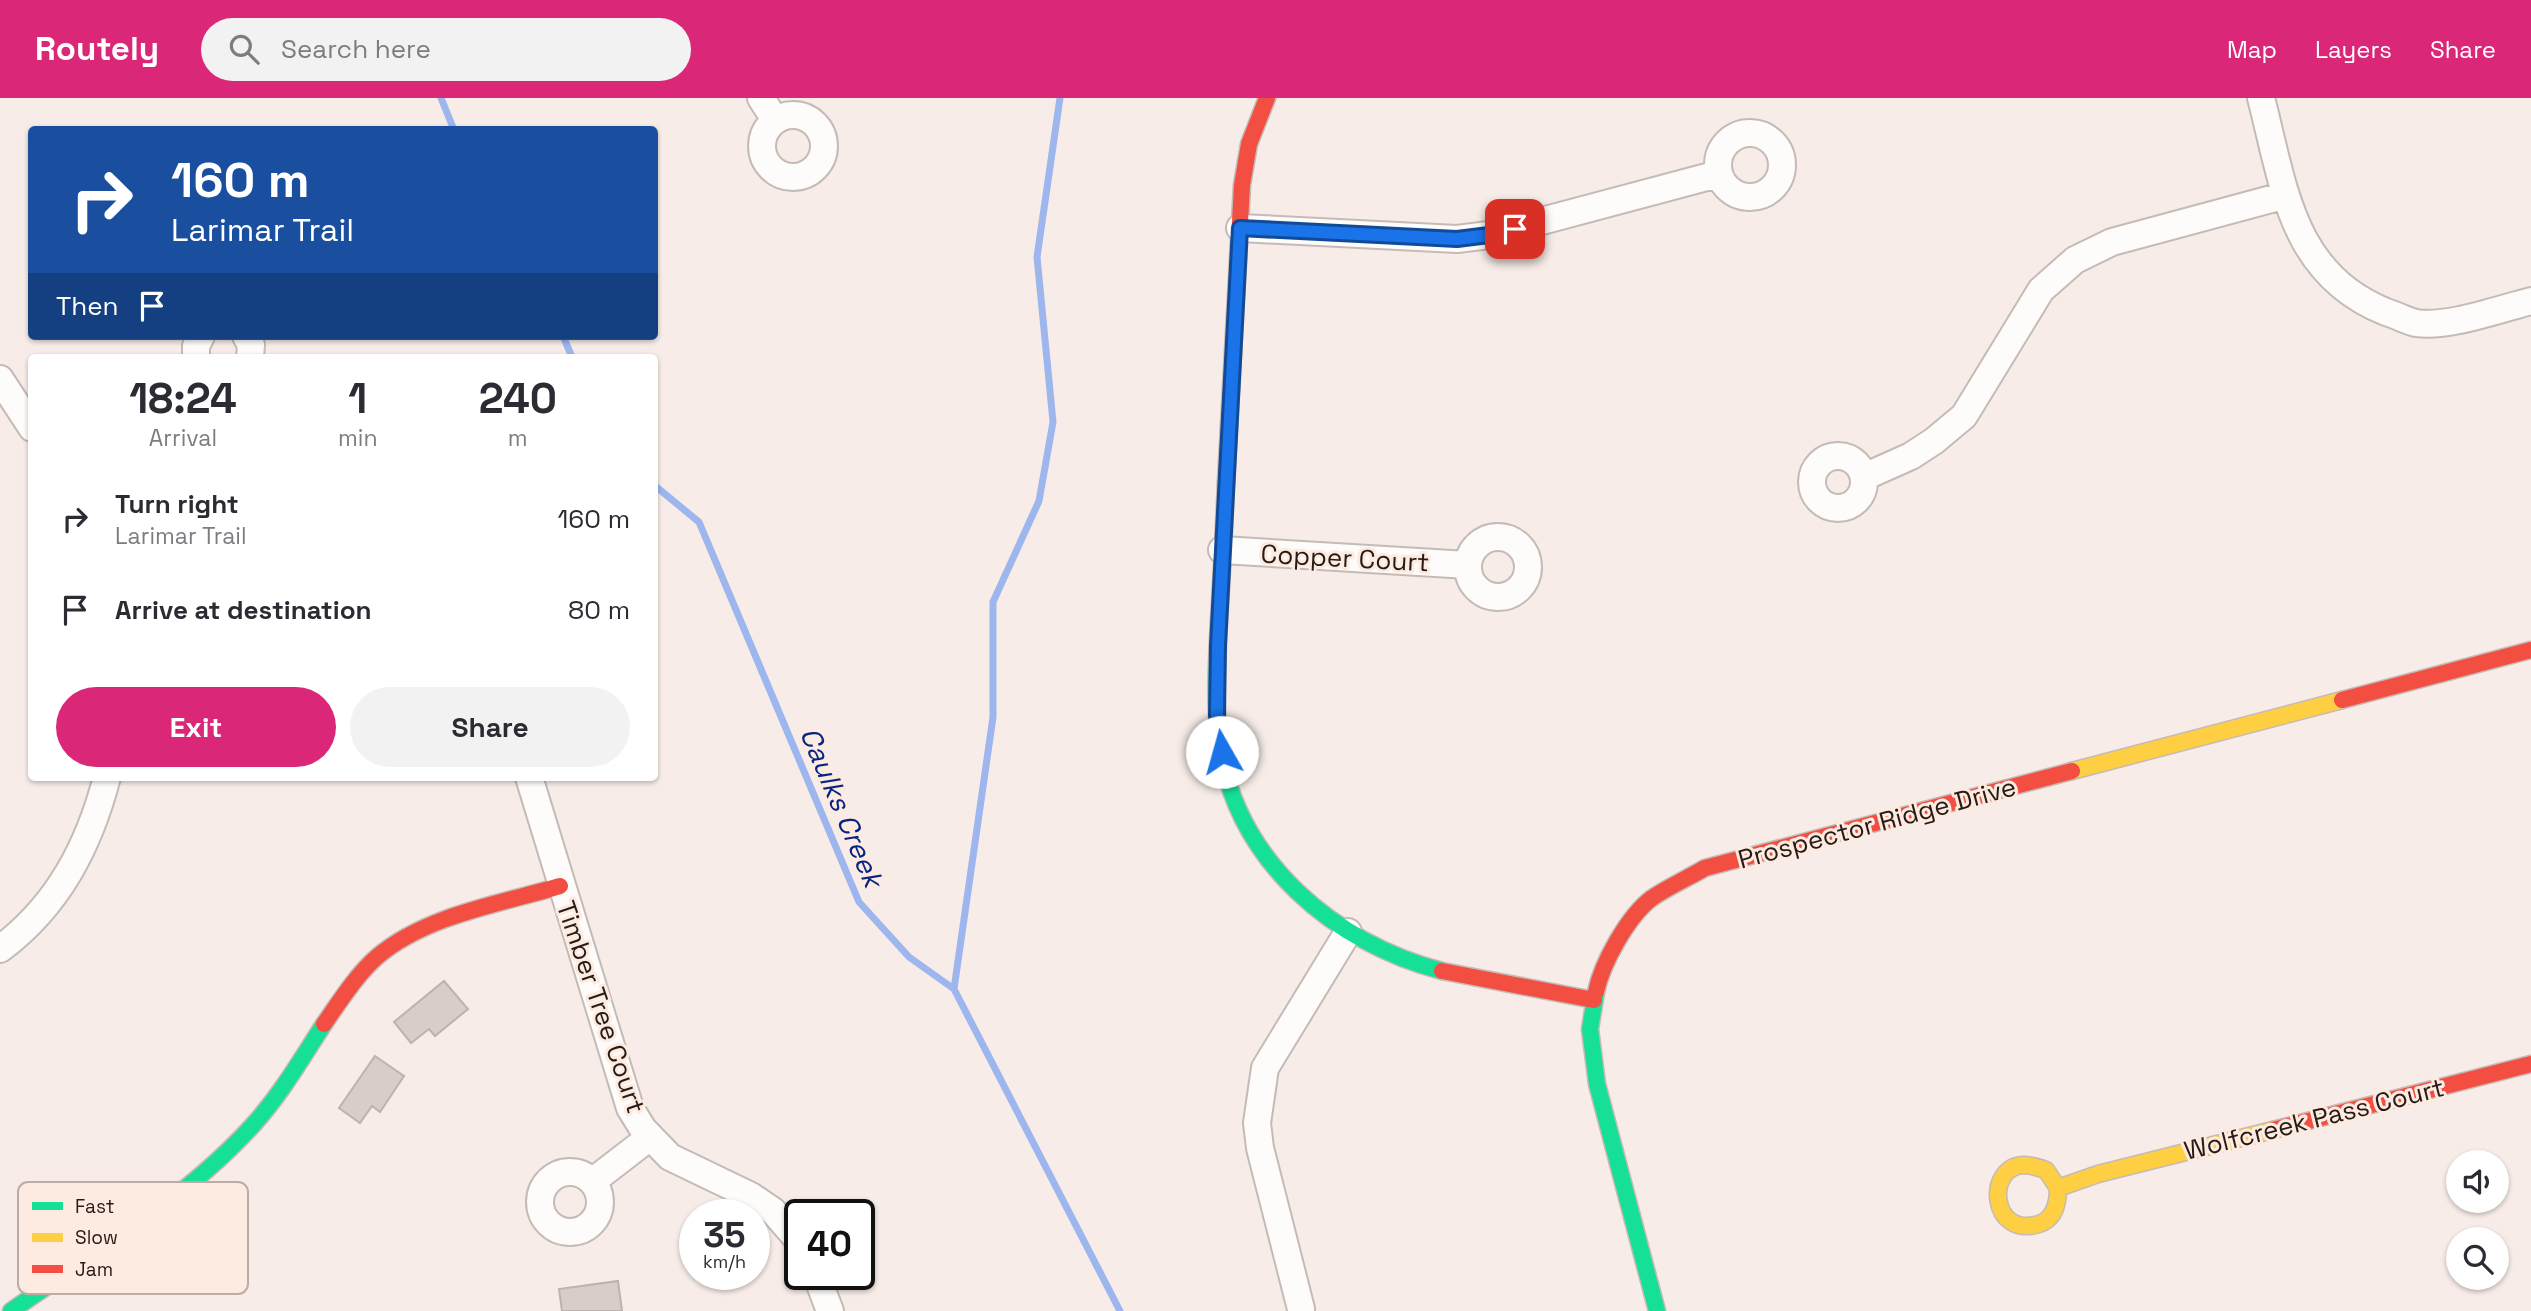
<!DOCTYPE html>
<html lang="en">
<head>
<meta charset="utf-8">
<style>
	body { margin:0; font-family:"Space Grotesk",sans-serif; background:#f2f2f3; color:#2b2b33; height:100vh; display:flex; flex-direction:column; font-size:26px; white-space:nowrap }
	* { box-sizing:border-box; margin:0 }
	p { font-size:23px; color:#7c7c81 }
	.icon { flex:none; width:38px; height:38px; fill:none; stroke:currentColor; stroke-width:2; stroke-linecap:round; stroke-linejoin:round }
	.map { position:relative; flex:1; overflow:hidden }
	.side { position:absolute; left:28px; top:256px; width:630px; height:427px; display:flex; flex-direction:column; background:#fff; border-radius:7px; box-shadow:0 2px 5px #0004 }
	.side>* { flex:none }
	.banner { position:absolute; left:28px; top:28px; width:630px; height:214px; border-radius:7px; box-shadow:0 2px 5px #0004; background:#1a4fa0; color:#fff; overflow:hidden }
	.controls { position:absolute; left:2446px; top:1052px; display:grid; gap:14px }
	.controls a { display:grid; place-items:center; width:63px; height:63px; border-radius:50%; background:#fff; box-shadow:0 2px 5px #0004; font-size:35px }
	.speed { position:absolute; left:679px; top:1101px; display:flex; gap:14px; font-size:35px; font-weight:700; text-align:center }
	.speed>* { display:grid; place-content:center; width:91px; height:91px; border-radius:50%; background:#fff; box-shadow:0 2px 5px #0004; line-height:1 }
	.speed small { font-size:18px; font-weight:400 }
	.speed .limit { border:4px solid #111; border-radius:10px; background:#fff; color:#111 }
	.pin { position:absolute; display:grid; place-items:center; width:60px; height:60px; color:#fff; margin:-30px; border-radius:14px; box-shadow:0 4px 10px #0006 }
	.me { position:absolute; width:77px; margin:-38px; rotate:353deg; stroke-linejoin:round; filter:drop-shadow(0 0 5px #0008) }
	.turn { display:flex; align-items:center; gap:24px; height:147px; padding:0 28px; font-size:32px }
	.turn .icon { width:91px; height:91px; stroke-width:2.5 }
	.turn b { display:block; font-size:49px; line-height:60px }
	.then { display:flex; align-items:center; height:66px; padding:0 28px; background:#0003; gap:14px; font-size:26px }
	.eta { display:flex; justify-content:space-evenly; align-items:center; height:119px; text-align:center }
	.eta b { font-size:42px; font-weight:700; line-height:49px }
	.primary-button { display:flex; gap:14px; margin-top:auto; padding:14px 28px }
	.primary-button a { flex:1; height:80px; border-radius:42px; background:#db2777; color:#fff; font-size:28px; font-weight:700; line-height:80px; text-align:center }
	.primary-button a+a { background:#f2f2f3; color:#2b2b33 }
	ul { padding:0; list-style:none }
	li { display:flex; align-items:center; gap:21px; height:91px; padding:0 28px }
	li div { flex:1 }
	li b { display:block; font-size:26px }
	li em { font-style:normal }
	header { display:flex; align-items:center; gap:42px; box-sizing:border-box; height:98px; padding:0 35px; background:#db2777; color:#fff }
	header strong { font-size:33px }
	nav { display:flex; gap:38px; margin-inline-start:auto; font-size:24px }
	.search { width:490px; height:63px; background:#f2f2f3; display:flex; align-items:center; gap:18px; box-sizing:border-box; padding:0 24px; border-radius:38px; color:#7c7c81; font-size:26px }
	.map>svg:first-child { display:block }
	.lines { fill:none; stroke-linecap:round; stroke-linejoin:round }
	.stream { stroke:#9eb6ee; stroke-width:7 }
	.building { fill:#d8cdc8; stroke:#bdb3ae; stroke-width:2 }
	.street-casing { stroke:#c5bbb6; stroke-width:30 }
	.fast-casing { stroke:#c5bbb6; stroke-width:19 }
	.slow-casing { stroke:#c5bbb6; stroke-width:19 }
	.jam-casing { stroke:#c5bbb6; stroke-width:19 }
	.street { stroke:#fefcfb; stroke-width:26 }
	.fast { stroke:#16e098; stroke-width:16 }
	.slow { stroke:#ffcf43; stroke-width:16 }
	.jam { stroke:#f24e42; stroke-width:16 }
	.route-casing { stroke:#114b97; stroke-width:18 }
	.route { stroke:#1a73e8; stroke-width:12 }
	.labels { text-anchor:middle; stroke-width:6; stroke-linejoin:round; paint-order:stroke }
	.street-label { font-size:26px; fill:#261b15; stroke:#fdeae1 }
	.water-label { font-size:28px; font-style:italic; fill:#062582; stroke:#fdeae1 }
	.key { fill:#fdeae1; stroke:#bcaca4; stroke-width:2 }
	.key-label { font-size:19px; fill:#261b15 }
</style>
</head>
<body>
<header>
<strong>Routely</strong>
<div class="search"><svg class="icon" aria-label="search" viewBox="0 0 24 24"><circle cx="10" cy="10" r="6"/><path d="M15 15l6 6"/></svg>Search here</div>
<nav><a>Map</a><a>Layers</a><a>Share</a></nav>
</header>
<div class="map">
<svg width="2531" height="1213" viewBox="0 0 2531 1213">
	<rect width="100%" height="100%" fill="#f7ece7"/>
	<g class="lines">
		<path class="stream" d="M441,0L454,32
			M563,238L572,259
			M654,387L699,424L859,804L909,859L954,891L1120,1213
			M954,891L993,619V504L1039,403L1053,324L1037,159L1060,0"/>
	</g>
	<path class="building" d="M444,883L468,911L435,938L429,931L411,945L394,924Z
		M375,958L404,978L380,1014L372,1008L360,1025L339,1010Z
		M618,1183L622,1213H562L559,1191Z"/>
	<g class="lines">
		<defs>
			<path id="street" d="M761,0L775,22
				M2261,0C2284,88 2291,176 2386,214C2396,217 2407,223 2416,225C2448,230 2499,211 2531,203
				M762 48a31 31 0 1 1 62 0a31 31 0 1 1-62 0Z
				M1718 67a32 32 0 1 1 64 0a32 32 0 1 1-64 0Z
				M1240,130L1457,141L1489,137L1718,76
				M246,238L251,247L250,259
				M196,259V248L201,238
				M0,281L32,330
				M1812 384a26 26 0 1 1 52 0a26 26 0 1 1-52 0Z
				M1864,379L1911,358L1934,343L1964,318L2041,192L2075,162L2112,144L2286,97
				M1468 469a30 30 0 1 1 60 0a30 30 0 1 1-60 0Z
				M1222,452L1468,467
				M529,679L630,1010L643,1031L670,1059L751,1098L773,1113L800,1144
				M0,851C58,808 89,748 107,679
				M540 1104a30 30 0 1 1 60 0a30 30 0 1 1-60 0Z
				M593,1083L650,1039
				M816,1176L830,1213
				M1301,1211L1260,1050L1257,1025L1265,970L1348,834"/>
			<path id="fast" d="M1226,384C1224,430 1222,476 1219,522C1217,564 1214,608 1220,649C1238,764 1334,845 1442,873
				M1596,894L1590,931L1597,986L1657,1213
				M11,1213C93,1156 185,1102 253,1027C281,996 302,960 324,926"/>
			<path id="slow" d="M2072,673L2342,602
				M2058,1090C2058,1105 2055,1121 2039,1126C1990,1141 1985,1068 2024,1067C2031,1067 2040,1070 2046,1072L2058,1090L2098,1076L2273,1032"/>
			<path id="jam" d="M1226,384L1242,87L1249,46L1267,0
				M2342,602L2531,552
				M1442,873L1594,902
				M1596,894C1602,865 1628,818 1652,800C1668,789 1688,780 1705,770L2072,673
				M324,926C340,903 357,876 378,858C427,817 500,806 560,788
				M2273,1032L2531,966"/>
		</defs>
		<use href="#street" class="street-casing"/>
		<use href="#fast" class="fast-casing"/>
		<use href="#slow" class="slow-casing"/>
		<use href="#jam" class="jam-casing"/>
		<use href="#street" class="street"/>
		<use href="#fast" class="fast"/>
		<use href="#slow" class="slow"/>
		<use href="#jam" class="jam"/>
	</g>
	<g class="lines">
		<defs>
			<path id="route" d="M1222,654L1217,617L1218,547L1240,130L1457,141L1489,137L1515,131"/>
		</defs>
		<use href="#route" class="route-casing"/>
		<use href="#route" class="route"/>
	</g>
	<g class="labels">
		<g class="street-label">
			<text transform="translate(1345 460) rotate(3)" y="9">Copper Court</text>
			<text transform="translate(1877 725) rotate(-15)" y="9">Prospector Ridge Drive</text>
			<text transform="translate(601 909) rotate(71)" y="9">Timber Tree Court</text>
			<text transform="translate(2314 1021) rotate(-14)" y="9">Wolfcreek Pass Court</text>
		</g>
		<g class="water-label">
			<text transform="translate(842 709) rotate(67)" y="10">Caulks Creek</text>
		</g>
	</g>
	<rect x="18" y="1084" width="230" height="112" rx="10" class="key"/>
	<rect x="32" y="1104" width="31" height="8" fill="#16e098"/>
	<rect x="32" y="1135" width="31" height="9" fill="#ffcf43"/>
	<rect x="32" y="1167" width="31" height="8" fill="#f24e42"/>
	<g class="key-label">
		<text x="75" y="1115">Fast</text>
		<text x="75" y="1146">Slow</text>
		<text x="75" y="1178">Jam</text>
	</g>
</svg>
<div class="controls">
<a><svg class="icon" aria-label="sound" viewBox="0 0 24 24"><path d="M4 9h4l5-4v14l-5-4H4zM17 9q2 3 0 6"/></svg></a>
<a><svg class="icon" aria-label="search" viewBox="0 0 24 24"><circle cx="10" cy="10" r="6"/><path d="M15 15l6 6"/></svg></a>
</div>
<div class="speed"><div>35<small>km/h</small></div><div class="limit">40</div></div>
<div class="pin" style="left:1515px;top:131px;background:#d93025"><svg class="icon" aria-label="arrive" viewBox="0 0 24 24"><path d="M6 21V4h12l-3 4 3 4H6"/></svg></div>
<svg class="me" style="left:1222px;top:654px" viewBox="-20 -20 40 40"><circle r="19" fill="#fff"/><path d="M0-13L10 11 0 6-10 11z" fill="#1a73e8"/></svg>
<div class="banner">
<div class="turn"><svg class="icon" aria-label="right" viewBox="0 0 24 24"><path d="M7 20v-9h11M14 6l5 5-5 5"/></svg><div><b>160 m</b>Larimar Trail</div></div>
<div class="then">Then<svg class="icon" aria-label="arrive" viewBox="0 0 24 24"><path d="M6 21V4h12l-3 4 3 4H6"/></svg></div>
</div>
<section class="side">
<div class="eta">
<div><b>18:24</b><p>Arrival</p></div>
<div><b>1</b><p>min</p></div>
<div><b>240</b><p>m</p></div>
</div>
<ul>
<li><svg class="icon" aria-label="right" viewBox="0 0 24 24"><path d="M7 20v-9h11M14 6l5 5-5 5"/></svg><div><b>Turn right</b><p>Larimar Trail</p></div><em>160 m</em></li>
<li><svg class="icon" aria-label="arrive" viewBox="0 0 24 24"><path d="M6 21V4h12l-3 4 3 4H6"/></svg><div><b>Arrive at destination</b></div><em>80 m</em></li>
</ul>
<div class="primary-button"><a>Exit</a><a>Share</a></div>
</section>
</div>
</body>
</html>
